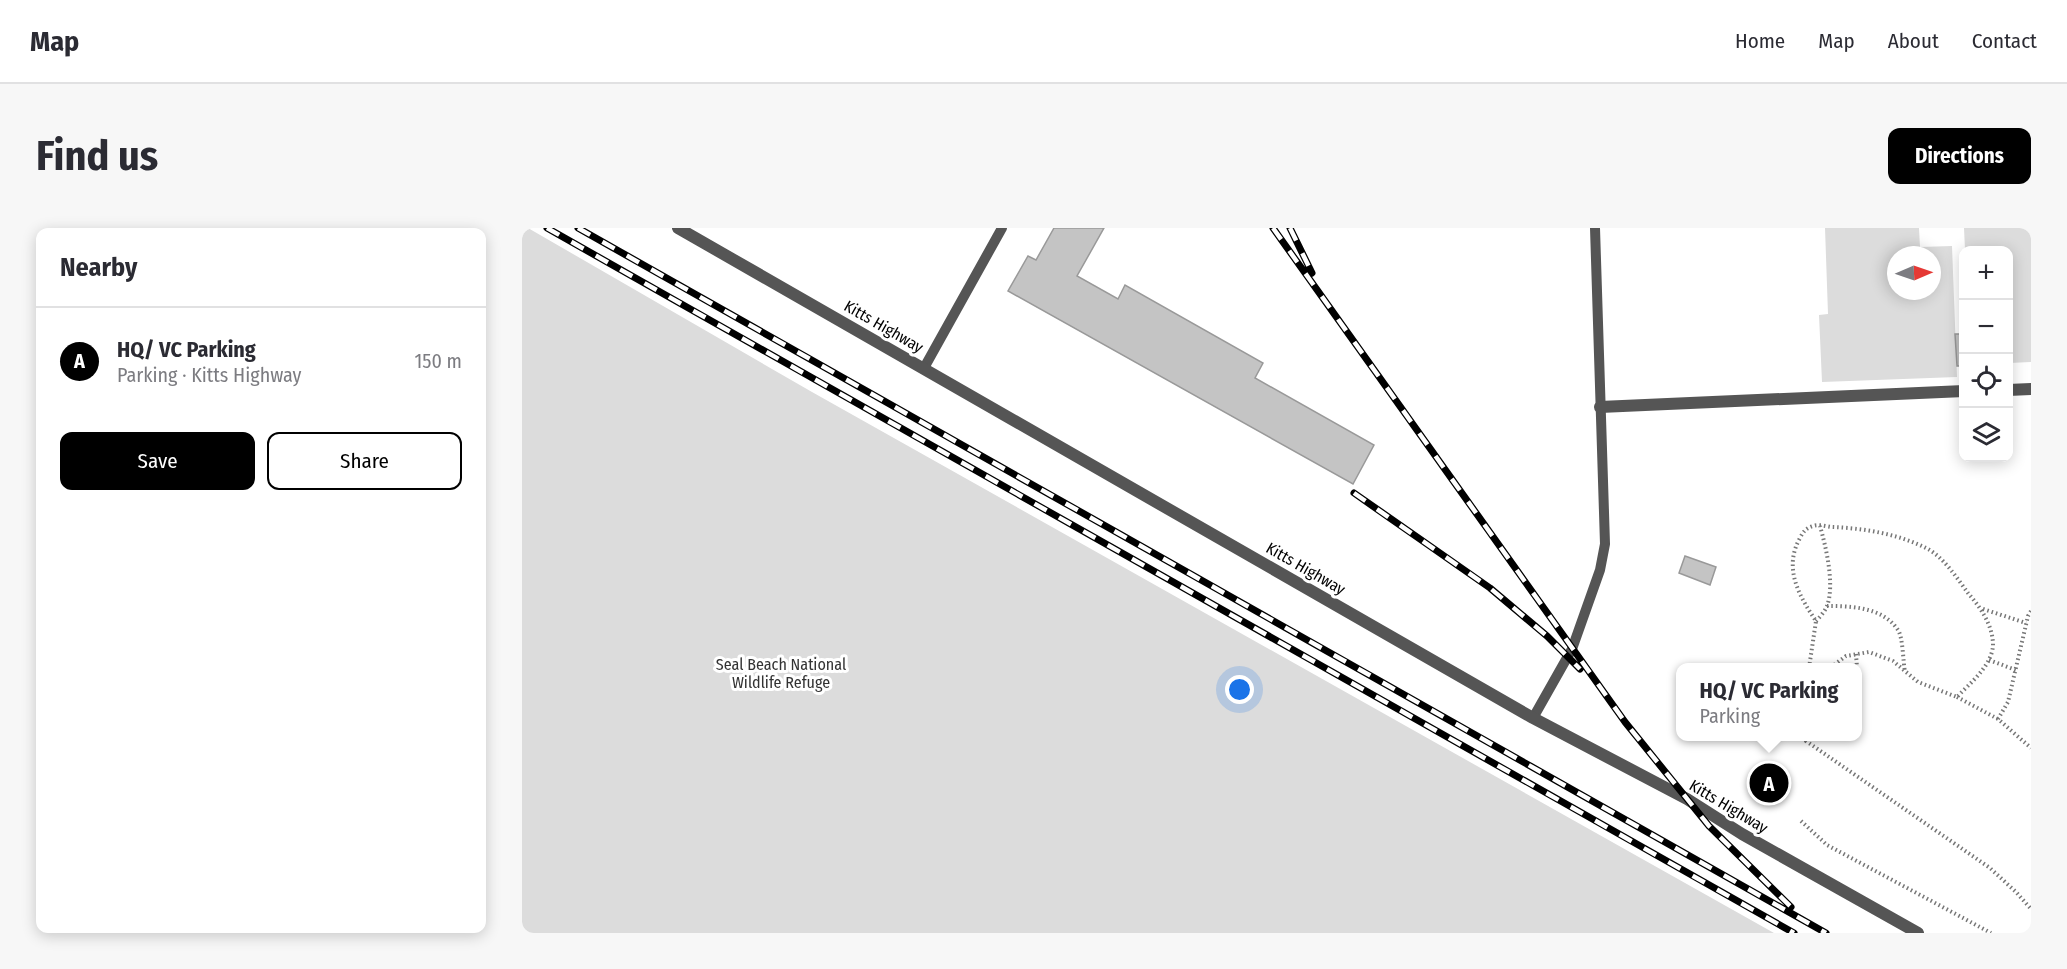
<!DOCTYPE html>
<meta charset="utf-8">
<style>
:root{--surface:#fff;--page:#f7f7f7;--text:#2b2b33;--muted:#7c7c81;--line:#e1e1e2;--accent:#000}
body{margin:0;font-family:"Fira Sans Condensed",sans-serif;background:var(--page);color:var(--text)}
.controls{position:absolute;right:18px;top:18px;display:grid;overflow:hidden;border-radius:12px;box-shadow:0 3px 15px #0003}
.controls button{width:54px;height:54px;display:grid;place-items:center;padding:0;border:0;border-bottom:2px solid var(--line);background:var(--surface);color:var(--text);font:30px sans-serif}
.compass{position:absolute;left:1365px;top:18px;width:54px;height:54px;border-radius:50%;background:var(--surface);box-shadow:0 3px 15px #0003;rotate:88deg}
.you{position:absolute;left:718px;top:462px;width:21px;height:21px;margin:-15px;border:4px solid #fff;border-radius:50%;background:#1a73e8;box-shadow:0 0 0 9px #1a73e833}
.badge{display:grid;place-items:center;width:39px;height:39px;border-radius:50%;background:var(--accent);color:#fff;font-size:20px;font-weight:700}
.pin{position:absolute;translate:-50% -50%;border:3px solid #fff;box-shadow:0 2px 6px #0006}
.popup{position:absolute;left:1154px;top:435px;width:186px;height:78px;box-sizing:border-box;display:grid;place-content:center;border-radius:12px;background:var(--surface);filter:drop-shadow(0 2px 4px #0005);font-size:20px;white-space:nowrap;color:var(--muted)}
.popup b{font-size:22px;color:var(--text)}
.popup::after{content:'';position:absolute;left:50%;top:100%;margin-left:-12px;border:12px solid transparent;border-top-color:var(--surface)}
.list{margin:0;padding:0;list-style:none}
h2{display:flex;justify-content:space-between;align-items:center;height:78px;margin:0;padding:0 24px;font-size:26px}
h2 small{font-size:20px;font-weight:400;color:var(--muted)}
.list li{display:grid;grid-template-columns:39px 1fr auto;gap:18px;align-items:center;box-sizing:border-box;height:108px;padding:0 24px;border-top:2px solid var(--line)}
.list b{display:block;font-size:22px;white-space:nowrap}
.list p{margin:0;font-size:20px;white-space:nowrap;color:var(--muted)}
.list em{font-size:20px;font-style:normal;color:var(--muted)}
.actions{display:flex;gap:12px;padding:18px 24px}
.actions a{flex:1;padding:14px 0;border:2px solid var(--accent);border-radius:12px;text-align:center;font-size:21px;color:var(--accent)}
.actions .main{background:var(--accent);color:#fff}
.icon{flex:none;width:33px;height:33px;fill:none;stroke:currentColor;stroke-width:2;stroke-linecap:round;stroke-linejoin:round}
.map{position:relative;flex:none;width:1509px;height:705px;overflow:hidden;border-radius:12px}
header{display:flex;align-items:center;gap:36px;box-sizing:border-box;height:84px;padding:0 30px;background:var(--surface);border-bottom:2px solid var(--line)}
header strong{font-size:28px}
nav{display:flex;gap:33px;margin-inline-start:auto;font-size:21px}
.intro{display:flex;align-items:center;justify-content:space-between;box-sizing:border-box;height:144px;padding:0 36px}
h1{margin:0;font-size:42px}
.button{padding:15px 27px;border-radius:12px;background:var(--accent);color:#fff;font-size:21px;font-weight:700}
main{display:flex;gap:36px;padding:0 36px}
aside{flex:1;background:var(--surface);border-radius:12px;box-shadow:0 3px 15px #0003}
.map>svg:first-child{display:block}
.green{fill:#dcdcdc;fill-rule:evenodd}
.building{fill:#c4c4c4;stroke:#999;stroke-width:1.5}
.lines{fill:none;stroke-linecap:round;stroke-linejoin:round}
.path{stroke:#777;stroke-width:4;stroke-dasharray:1.5 3;stroke-linecap:butt}
.service{stroke:#555;stroke-width:10}
.minor{stroke:#555;stroke-width:12}
.rail-casing{stroke:#000;stroke-width:7}
.rail{stroke:#fff;stroke-width:4.5;stroke-dasharray:14;stroke-linecap:butt}
.labels{text-anchor:middle;stroke-width:6;stroke-linejoin:round;paint-order:stroke}
.street-label{font-size:16px;fill:#000;stroke:#fff}
.park-label{font-size:16px;fill:#333;stroke:#fff}
</style>
<header>
<strong>Map</strong>
<nav><a>Home</a><a>Map</a><a>About</a><a>Contact</a></nav>
</header>
<div class="intro"><h1>Find us</h1><a class="button">Directions</a></div>
<main>
<aside>
<h2>Nearby<small></small></h2>
<ul class="list">
<li><span class="badge">A</span><div><b>HQ/ VC Parking</b><p>Parking · Kitts Highway</p></div><em>150 m</em></li>
</ul>
<div class="actions"><a class="main">Save</a><a>Share</a></div>
</aside>
<div class="map">
<svg width="1509" height="705" viewBox="0 0 1509 705">
<rect width="100%" height="100%" fill="#fff"/>
<!-- green -->
<path class="green" d="M0,0H6L290,164L1252,705H0Z
M1303,0H1397L1398,19L1430,18L1435,149L1300,154L1297,87L1306,86ZM1374,27H1410V63H1374Z
M1442,0H1509V134L1487,135L1486,22H1443Z"/>
<!-- building -->
<path class="building" d="M532,0H582L555,48L596,71L603,57L741,135L733,150L852,217L831,256L486,63L506,28L514,32Z
M1433,106H1442V138H1435Z
M1163,328L1194,339L1188,357L1157,345Z"/>
<g class="lines">
<!-- path -->
<path class="path" d="M1305,378C1329,378 1361,379 1376,402C1381,409 1381,434 1383,444
M1461,381L1504,395
M1509,383L1506,388L1486,474L1476,491L1509,520
M1294,393C1298,389 1303,383 1305,378C1313,357 1304,319 1298,298
M1334,426L1335,440
M1467,432L1494,442
M1287,440L1294,393C1277,368 1261,340 1278,310C1281,304 1284,300 1291,298C1296,296 1303,298 1309,299C1341,300 1377,306 1406,321C1422,330 1435,350 1446,365C1458,379 1471,397 1471,417C1470,438 1448,455 1435,469L1396,454L1371,433L1347,424L1324,428L1308,440
M1435,469L1476,491
M1284,508V513L1468,640L1494,664L1509,681
M1279,593L1305,617L1469,705"/>
<!-- service -->
<path class="service" d="M402,140L480,0
M1011,490L1050,421L1078,342L1083,316L1073,0"/>
<!-- minor -->
<path class="minor" d="M156,0L1011,490L1165,571L1220,606L1396,705
M1486,162L1509,161
M1078,179L1442,163"/>
<!-- rail casing -->
<g class="rail-casing">
<path id="rail" d="M25,0L1272,705
M56,0L1304,705
M751,0L1103,494L1187,598L1269,679
M768,0L790,45
M832,265L968,360L1025,408L1058,441"/>
</g>
<!-- rail -->
<use href="#rail" class="rail"/>
</g>
<g class="labels">
<!-- street labels -->
<g class="street-label">
<text transform="translate(362 98) rotate(30)" y="6">Kitts Highway</text>
<text transform="translate(784 340) rotate(30)" y="6">Kitts Highway</text>
<text transform="translate(1207 578) rotate(31)" y="6">Kitts Highway</text>
</g>
<!-- park labels -->
<g class="park-label">
<text x="259" y="442">Seal Beach National<tspan x="259" dy="18">Wildlife Refuge</tspan></text>
</g>
</g>
</svg>
<div class="controls">
<button>+</button>
<button>−</button>
<button><svg class="icon" aria-label="locate" viewBox="0 0 24 24"><circle cx="12" cy="12" r="6"/><path d="M12 2v4M12 18v4M2 12h4M18 12h4"/></svg></button>
<button><svg class="icon" aria-label="layers" viewBox="0 0 24 24"><path d="M12 4l9 5-9 5-9-5zM3 14l9 5 9-5"/></svg></button>
</div>
<svg class="compass" viewBox="-18 -18 36 36"><path d="M0-13l5 13h-10z" fill="#e53935"/><path d="M0 13l5-13h-10z" fill="#7c7c81"/></svg>
<div class="you"></div>
<div class="pin badge" style="left:1247px;top:555px">A</div>
<div class="popup"><b>HQ/ VC Parking</b>Parking</div>
</div>
</main>
